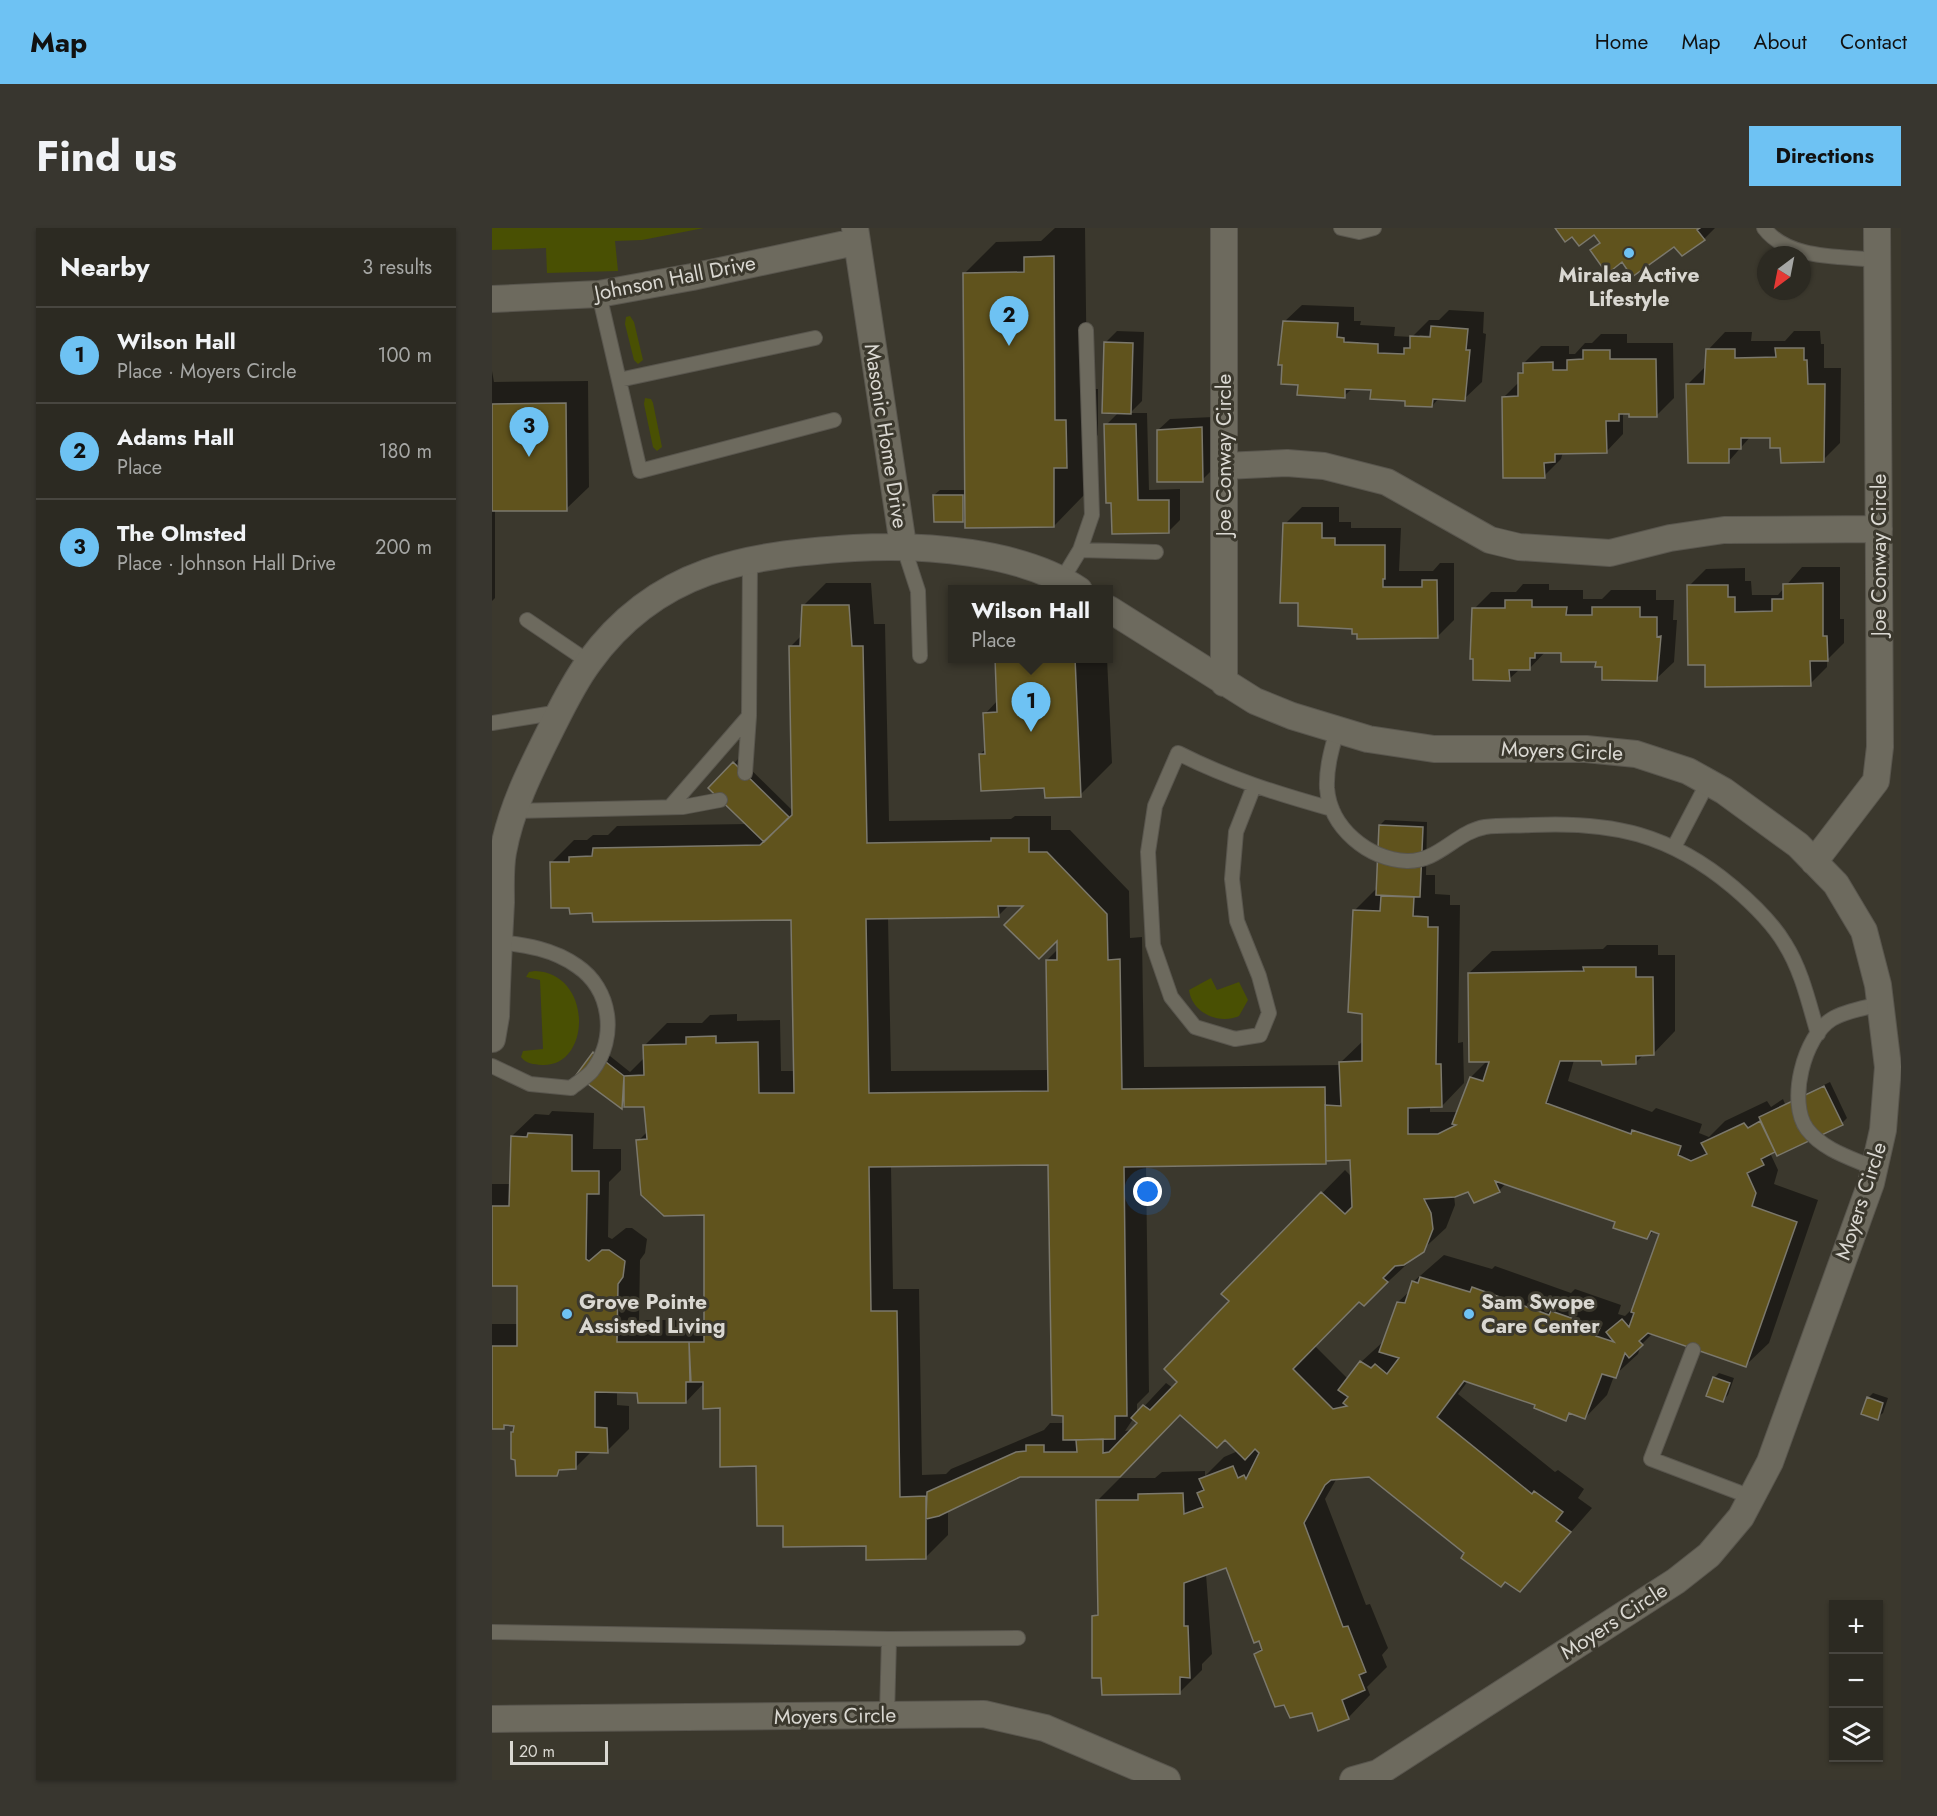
<!DOCTYPE html>
<meta charset="utf-8">
<style>
:root{--surface:#2c2a22;--page:#38362f;--text:#f1f3f6;--muted:#a6a7a5;--line:#484640;--accent:#6ec2f3}
body{margin:0;font-family:Jost,sans-serif;background:var(--page);color:var(--text)}
.controls{position:absolute;right:18px;bottom:18px;display:grid;overflow:hidden;border-radius:0px;box-shadow:0 2px 4px #0004}
.controls button{width:54px;height:54px;display:grid;place-items:center;padding:0;border:0;border-bottom:2px solid var(--line);background:var(--surface);color:var(--text);font:30px sans-serif}
.compass{position:absolute;left:1265px;top:18px;width:54px;height:54px;border-radius:50%;background:var(--surface);box-shadow:0 2px 4px #0004;rotate:212deg}
.scale{position:absolute;left:18px;bottom:15px;width:98px;box-sizing:border-box;padding-left:6px;border:3px solid #dad8d2;border-top:0;font-size:16px;line-height:21px;white-space:nowrap;color:#dad8d2;-webkit-text-stroke:4px #3b382d;paint-order:stroke}
.you{position:absolute;left:656px;top:964px;width:21px;height:21px;margin:-15px;border:4px solid #fff;border-radius:50%;background:#1a73e8;box-shadow:0 0 0 9px #1a73e833}
.badge{display:grid;place-items:center;width:39px;height:39px;border-radius:50%;background:var(--accent);color:#111;font-size:20px;font-weight:700}
.pin{position:absolute;translate:-50% -50px;filter:drop-shadow(0 2px 3px #0008)}
.pin::after{content:'';position:absolute;top:32px;width:21px;height:18px;background:inherit;clip-path:polygon(0 0,100% 0,50% 100%)}
.popup{position:absolute;left:456px;top:357px;width:165px;height:78px;box-sizing:border-box;display:grid;place-content:center;border-radius:0px;background:var(--surface);filter:drop-shadow(0 2px 4px #0005);font-size:20px;white-space:nowrap;color:var(--muted)}
.popup b{font-size:22px;color:var(--text)}
.popup::after{content:'';position:absolute;left:50%;top:100%;margin-left:-12px;border:12px solid transparent;border-top-color:var(--surface)}
.list{margin:0;padding:0;list-style:none}
h2{display:flex;justify-content:space-between;align-items:center;height:78px;margin:0;padding:0 24px;font-size:26px}
h2 small{font-size:20px;font-weight:400;color:var(--muted)}
.list li{display:grid;grid-template-columns:39px 1fr auto;gap:18px;align-items:center;box-sizing:border-box;height:96px;padding:0 24px;border-top:2px solid var(--line)}
.list b{display:block;font-size:22px;white-space:nowrap}
.list p{margin:0;font-size:20px;white-space:nowrap;color:var(--muted)}
.list em{font-size:20px;font-style:normal;color:var(--muted)}
.icon{flex:none;width:33px;height:33px;fill:none;stroke:currentColor;stroke-width:2;stroke-linecap:round;stroke-linejoin:round}
.map{position:relative;flex:none;width:1409px;height:1552px;overflow:hidden;border-radius:0px}
header{display:flex;align-items:center;gap:36px;box-sizing:border-box;height:84px;padding:0 30px;background:var(--accent);color:#111}
header strong{font-size:28px}
nav{display:flex;gap:33px;margin-inline-start:auto;font-size:21px}
.intro{display:flex;align-items:center;justify-content:space-between;box-sizing:border-box;height:144px;padding:0 36px}
h1{margin:0;font-size:42px}
.button{padding:15px 27px;border-radius:0px;background:var(--accent);color:#111;font-size:21px;font-weight:700}
main{display:flex;gap:36px;padding:0 36px}
aside{flex:1;background:var(--surface);border-radius:0px;box-shadow:0 2px 4px #0004}
.map>svg:first-child{display:block}
.green{fill:#495003}
.shadow{fill:#0007;fill-rule:evenodd}
.building{fill:#60531d;stroke:#7b786c;stroke-width:1.5;fill-rule:evenodd}
.lines{fill:none;stroke-linecap:round;stroke-linejoin:round}
.lane-casing{stroke:#59564e;stroke-width:16}
.street-casing{stroke:#59564e;stroke-width:28}
.lane{stroke:#6d6a5e;stroke-width:14}
.street{stroke:#6d6a5e;stroke-width:26}
.poi-dot{fill:#6ec2f3;stroke:#3b382d;stroke-width:2}
.labels{text-anchor:middle;stroke-width:6;stroke-linejoin:round;paint-order:stroke}
.poi-label{font-size:21px;font-weight:bold;fill:#dad8d2;stroke:#3b382d;text-anchor:start}
.street-label{font-size:21px;fill:#dad8d2;stroke:#3b382d}
</style>
<header>
<strong>Map</strong>
<nav><a>Home</a><a>Map</a><a>About</a><a>Contact</a></nav>
</header>
<div class="intro"><h1>Find us</h1><a class="button">Directions</a></div>
<main>
<aside>
<h2>Nearby<small>3 results</small></h2>
<ul class="list">
<li><span class="badge">1</span><div><b>Wilson Hall</b><p>Place · Moyers Circle</p></div><em>100 m</em></li>
<li><span class="badge">2</span><div><b>Adams Hall</b><p>Place</p></div><em>180 m</em></li>
<li><span class="badge">3</span><div><b>The Olmsted</b><p>Place · Johnson Hall Drive</p></div><em>200 m</em></li>
</ul>
</aside>
<div class="map">
<svg width="1409" height="1552" viewBox="0 0 1409 1552">
<rect width="100%" height="100%" fill="#3b382d"/>
<!-- green -->
<path class="green" d="M0,0H212L150,12L123,13L126,43L55,45L54,20L0,22Z
M138,88L142,94L151,132L146,136L142,132L133,96L134,89Z
M153,170L159,171L161,175L170,219L165,223L161,219L152,176Z
M43,743C101,745 100,839 50,837C41,836 34,836 29,829L31,823L51,821L48,752L34,749L37,744Z
M719,750L725,762L747,754L756,772L747,788C727,797 700,785 697,762Z"/>
<!-- shadow -->
<path class="shadow" d="M563,0H593L595,161H606V207L593,220V266L562,298L474,289L471,293L442,267L448,262H474L472,46L504,14L549,13Z
M1064,0H1223L1212,11L1131,32L1100,22L1109,14L1102,5L1080,7Z
M810,77L862,79V93H869L868,97L903,99L902,108L920,109L937,92H947L957,82L992,84L991,105L994,106L990,154L972,171L947,170L940,178L880,161L861,160L852,168L807,156L792,94ZM928,107L946,108L925,110Z
M625,103L652,104L650,173L638,185H655L657,262L688,261V292L677,303L622,304L614,197L627,184L613,115Z
M1302,103H1328L1329,116H1332V140H1349L1348,215L1331,232L1280,208H1259L1237,233L1196,156L1213,139L1216,122L1233,104H1260L1259,113H1293Z
M1109,106H1135V115H1181L1182,170L1165,187L1133,185L1131,187V206L1114,224H1071L1069,231L1052,248L1012,169L1027,154V146L1032,141V135L1049,118H1077V126H1083L1093,115H1100Z
M0,143L2,154L96,153L97,259L74,281L3,282V370L0,373Z
M721,189V241L710,252L666,202L678,191Z
M810,279H847V294H859V300H909L907,343H941L948,335H962V392L945,409L867,405L807,374L793,296Z
M1310,339H1348V391H1352V415L1335,432V439L1318,456L1215,435L1197,358L1214,341L1253,340V353H1259L1260,367H1286Z
M334,355H379L382,396H393L397,593L519,591L523,588H559V602H578L637,663L638,710L650,709L652,839L849,837V834L872,812L862,683L885,660L888,597L893,592L935,594L934,647H943V666L958,667V677H968L966,815L971,814L972,855L950,878H938V884H966L979,849L996,832L977,745L1000,723L1111,721L1115,717H1166V727H1183V803L1161,826H1152L1143,835L1082,832L1076,853L1160,884L1164,880L1210,896L1207,905L1217,909L1233,893L1275,873L1279,879L1291,871L1293,876L1338,854L1355,890L1350,895L1284,922L1279,927L1286,942L1282,956L1326,972L1277,1115L1254,1137L1161,1105L1149,1117L1146,1126L1122,1148L1115,1167L1093,1190L1080,1185L1073,1191L1044,1176L976,1153L966,1166L1063,1244L1066,1242L1092,1261L1086,1270L1100,1280L1028,1362L974,1325L878,1248L845,1250L833,1271L874,1377L878,1376L896,1420L890,1427L895,1439L875,1459L878,1467L856,1490L793,1475L763,1426L771,1419L735,1338L714,1346L720,1426L710,1436V1442L687,1465L610,1449L601,1389L608,1383L605,1273L628,1250H663L670,1244L713,1243V1248L732,1229L746,1223L733,1210L688,1185L651,1225L527,1248L456,1282V1307L434,1329L292,1296L266,1237L212,1155L194,1174L146,1163H125V1177L137,1178V1201L115,1223H100L83,1240H71L64,1247L20,1204L24,1196L0,1199V1096H26L27,1056H0V956H19L20,908L43,886L57,887L60,883L102,885L101,921H129V942L117,954L116,1009L120,1011L134,1000H140L155,1011L153,1025L148,1032L147,1092H214V986L146,913L156,903L153,877L130,879L86,847L108,820L138,844L153,829V817L175,795H210L218,787L245,786V793L288,792L289,843H303L301,690L102,684L59,635L82,612H95L101,607H116L125,598L255,596L218,560L247,530L301,583L298,419L310,407L311,378ZM902,667H917L916,670H899ZM534,676L566,710V721L555,732L557,842L399,843L396,689L506,688L517,677ZM859,930L860,949L853,942L731,1066L739,1073L681,1160L674,1155L645,1186V1176L657,1164L654,937L834,935L837,931ZM558,936L572,1195H558L552,1202L459,1241L454,1246L430,1247L427,1061H401L399,938ZM1014,955L1125,993L1155,1010L1162,1003L1168,1005L1143,1078L1133,1088L1126,1086L1129,1077L1083,1061L1079,1065L1003,1038L1000,1041L952,1027L921,1054L919,1062L906,1074L893,1112L869,1134L856,1151L822,1117L867,1072L872,1076L954,1000L963,977L962,967L977,962L1007,963ZM641,1191L647,1195L640,1202L633,1203Z
M1031,356H1057V362H1091V371H1110L1119,362H1164V372H1182L1181,392H1185L1182,434L1164,451L1071,423H1054L1037,441H1028L1017,451L982,381L999,364H1024Z
M504,430H615L620,535L588,567L554,559L488,526L494,521L493,486L506,472Z
M1227,1145L1242,1150L1236,1167L1231,1172L1222,1150Z
M1381,1165L1396,1170L1391,1185L1385,1190L1376,1170Z"/>
<!-- building -->
<path class="building" d="M1063,0H1208L1205,2L1213,12L1190,28L1182,19L1140,49L1130,34L1115,46L1098,22L1108,15L1102,7L1087,18L1080,9L1073,14Z
M562,28L563,192H574L575,240H562V299L473,300L471,45L532,44V29Z
M791,93L846,95L845,109L852,110V114L886,116V125L912,126V120H918V108L938,109L939,98L976,101L974,122H978L973,173L941,171L940,179L913,178V173L878,171L879,162L853,161V170L805,167L806,157L789,156L790,137H786Z
M612,114L641,115L639,186L610,185Z
M1283,120H1312V132H1315L1316,156H1333L1332,234L1289,235L1288,220H1278V210H1249V221H1237V235H1196L1194,156H1212L1214,121H1243V130L1284,129Z
M1091,122H1118V131H1164L1165,189H1137V186H1127V193H1114L1115,225L1063,226V234L1052,235L1053,250H1011L1010,169L1026,168V145H1031V135L1061,134V142H1075V132L1091,131Z
M74,175L75,283H0V176Z
M612,196H644L646,272H677V305L620,306L619,275H614Z
M710,199L711,254H665V202Z
M441,267H471V294H442Z
M791,295H830V310H843V317H893V351H891V359H930V352H945L946,410L865,411V406H860V401L806,398V375H788Z
M1331,355V408H1335L1336,433H1318L1319,458L1213,459V437H1196L1195,357H1236V369H1243V384L1280,383V371H1291V356Z
M1013,372H1040V379H1075L1074,387H1100V379H1148V389H1165V409L1169,408L1165,453L1110,452V439H1103L1104,434H1069V425H1043V430H1038V442H1017L1018,453L981,452V431H978L980,380H1013Z
M310,377H357L360,418H371L375,615L499,613V610H537V624H555L615,686L616,732L628,731L630,861L833,859L834,936L632,939L635,1188H623V1211L571,1212V1188L560,1187L556,937L377,939L379,1083H405L408,1269L434,1268V1331L374,1332V1318L291,1319V1298H265L264,1238L228,1239V1180L211,1181V1154H199L197,1114H212V987L172,988L149,967L144,912L155,911L152,879H132V848L152,847L151,817L194,816V809L224,808V815L266,814L267,865H302L299,692L101,694L100,685L78,686L77,680H59L58,634H77V629L100,628L101,620L268,617L300,587L297,418H308ZM506,678H531L512,697L547,731L565,713V732H554L556,863L377,865L374,691L507,689Z
M503,430H583L589,569L553,570L552,560L489,563L487,526H493L491,485L505,484Z
M241,534L297,589L272,614L216,560Z
M887,597L931,599L928,669L884,667Z
M889,668L922,669L921,688L936,689V699H946L944,836H949L950,879L916,880V906H946L964,897L960,896L978,849L991,853L997,834H977L976,745L1092,743L1091,739H1144V749H1161L1162,827L1144,828V836L1110,837L1109,833H1068L1054,875L1139,906L1140,902L1189,918L1186,927L1199,933L1215,926L1209,915L1252,895L1256,900L1268,893L1283,924L1269,931L1272,937L1255,945L1264,965L1260,978L1305,994L1254,1139L1156,1105L1147,1113L1151,1117L1137,1130L1133,1125L1124,1150L1110,1146L1093,1191L1077,1185L1074,1193L1042,1180L1043,1177L972,1153L945,1189L1040,1266L1042,1263L1071,1284L1064,1293L1079,1304L1028,1364L1013,1354L1009,1359L969,1330L972,1325L877,1249L839,1252L833,1257L812,1295L851,1399L856,1398L874,1444L867,1447L873,1462L850,1472L857,1491L826,1503L820,1485L798,1490L792,1477L783,1479L762,1426L770,1422L767,1413L762,1415L734,1340L692,1355V1398H696L698,1450L688,1449V1466L610,1467L609,1450H600V1388L606,1387L604,1272H646V1266L691,1265L692,1286L711,1279L705,1265L712,1262L707,1251L741,1238L746,1250L752,1247L754,1251L767,1225L763,1221L753,1232L733,1212L725,1220L688,1187L628,1249H528L447,1288L434,1291L435,1264L524,1224L534,1223V1217H552V1224H585L584,1212L611,1211V1225L617,1224L645,1195L639,1190L651,1177L658,1182L685,1154L672,1141L737,1073L729,1066L829,964L853,986L860,979L858,932L834,933L833,877L849,878L847,834L870,833V786L856,784L861,682L888,683ZM1003,953L1123,994L1121,1000L1155,1011L1159,1003L1167,1006L1139,1084L1142,1085L1137,1099L1130,1091L1114,1104L1122,1114L1104,1108L1108,1100L1059,1083L1057,1087L980,1059L978,1064L928,1049L926,1055L920,1053L913,1075L905,1074L887,1124L907,1130L895,1146L883,1136L879,1140L868,1133L846,1162L856,1169L851,1175L855,1178L841,1181L801,1141L867,1074L872,1078L896,1054L891,1050L903,1038L912,1037L932,1024L941,1001L939,985L932,971L963,969L976,964L982,975L1008,964Z
M101,824L132,848L130,881L84,847Z
M1332,858L1351,897L1285,928L1267,889Z
M36,905L80,907V943H107V966H95L94,1031L97,1033L110,1022H117L133,1033L131,1049L126,1056L125,1114H197L198,1154H194V1175H146L145,1165L103,1164V1199L115,1200L116,1225L84,1224V1241L67,1242L65,1248H24L23,1232L19,1231V1204H21L22,1198L12,1197V1201H0V1118H25V1058H0V978H17L19,908L35,909Z
M1221,1149L1238,1155L1231,1174L1214,1168Z
M1375,1169L1391,1175L1386,1192L1369,1186Z"/>
<g class="lines">
<!-- lane casing -->
<g class="lane-casing">
<path id="lane" d="M849,0L867,4L882,0
M1272,0C1296,32 1349,28 1385,32
M107,66L148,243L342,192
M127,152L323,110
M411,317L426,363L428,428
M588,322L600,287L594,102
M571,350L588,322L664,324
M35,392L97,434
M0,495L68,484
M845,502C840,520 834,540 835,560C838,600 876,631 915,633C946,634 964,604 993,599C1008,597 1024,598 1039,597C1120,593 1178,606 1241,659C1261,676 1280,694 1293,716C1310,743 1317,776 1326,806
M253,545L257,488L258,332
M762,558L744,604L740,651L745,693L767,748L777,785L768,807L743,811L703,799L679,769L661,717L656,624L663,578L686,525C735,550 786,566 840,581
M178,579L257,488
M22,583L191,579L228,572
M1182,619L1216,554
M0,838L38,856L79,860C85,855 95,849 100,843C126,809 119,761 85,738C61,721 34,717 7,714
M1382,940C1359,930 1331,922 1315,901C1295,874 1312,808 1340,791C1353,783 1373,780 1388,776
M1201,1122L1159,1231L1259,1269
M0,1404L397,1411L395,1487
M397,1411L526,1410"/>
</g>
<!-- street casing -->
<g class="street-casing">
<path id="street" d="M363,0L411,317
M0,71L107,66L200,49L363,14
M733,238L795,235L832,238L895,254L998,312L1027,319L1118,325L1178,310L1232,302L1387,301
M617,381L763,473L800,488L876,511L942,521H1094L1144,526L1196,543L1232,563L1306,617L1344,656L1372,703L1386,757L1396,839L1391,902L1379,955L1278,1234L1249,1289L1217,1327L1184,1353L886,1545L861,1552
M732,455V0
M1322,634L1384,553L1388,519L1385,0
M0,811L4,788C5,750 7,712 9,674C9,658 8,640 11,624C19,580 39,541 59,501C70,479 82,454 97,434C165,340 255,327 362,320C431,316 529,323 587,362
M0,1491L492,1486L553,1500L675,1552"/>
</g>
<!-- lane -->
<use href="#lane" class="lane"/>
<!-- street -->
<use href="#street" class="street"/>
</g>
<!-- markers -->
<g class="poi-dot">
<circle cx="1137" cy="25" r="6"/>
<circle cx="75" cy="1086" r="6"/>
<circle cx="977" cy="1086" r="6"/>
</g>
<g class="labels">
<!-- poi labels -->
<g class="poi-label">
<text x="1137" y="54" text-anchor="middle">Miralea Active<tspan x="1137" dy="24">Lifestyle</tspan></text>
<text x="87" y="1081">Grove Pointe<tspan x="87" dy="24">Assisted Living</tspan></text>
<text x="989" y="1081">Sam Swope<tspan x="989" dy="24">Care Center</tspan></text>
</g>
<!-- street labels -->
<g class="street-label">
<text transform="translate(183 50) rotate(-11)" y="7">Johnson Hall Drive</text>
<text transform="translate(394 208) rotate(81)" y="7">Masonic Home Drive</text>
<text transform="translate(732 227) rotate(-90)" y="7">Joe Conway Circle</text>
<text transform="translate(1387 327) rotate(-90)" y="7">Joe Conway Circle</text>
<text transform="translate(1070 523) rotate(2)" y="7">Moyers Circle</text>
<text transform="translate(1369 973) rotate(-72)" y="7">Moyers Circle</text>
<text transform="translate(1122 1393) rotate(-33)" y="7">Moyers Circle</text>
<text transform="translate(343 1488) rotate(-1)" y="7">Moyers Circle</text>
</g>
</g>
</svg>
<div class="controls">
<button>+</button>
<button>−</button>
<button><svg class="icon" aria-label="layers" viewBox="0 0 24 24"><path d="M12 4l9 5-9 5-9-5zM3 14l9 5 9-5"/></svg></button>
</div>
<svg class="compass" viewBox="-18 -18 36 36"><path d="M0-13l5 13h-10z" fill="#e53935"/><path d="M0 13l5-13h-10z" fill="#a6a7a5"/></svg>
<div class="scale">20 m</div>
<div class="you"></div>
<div class="pin badge" style="left:539px;top:504px">1</div>
<div class="popup"><b>Wilson Hall</b>Place</div>
<div class="pin badge" style="left:517px;top:118px">2</div>
<div class="pin badge" style="left:37px;top:229px">3</div>
</div>
</main>
